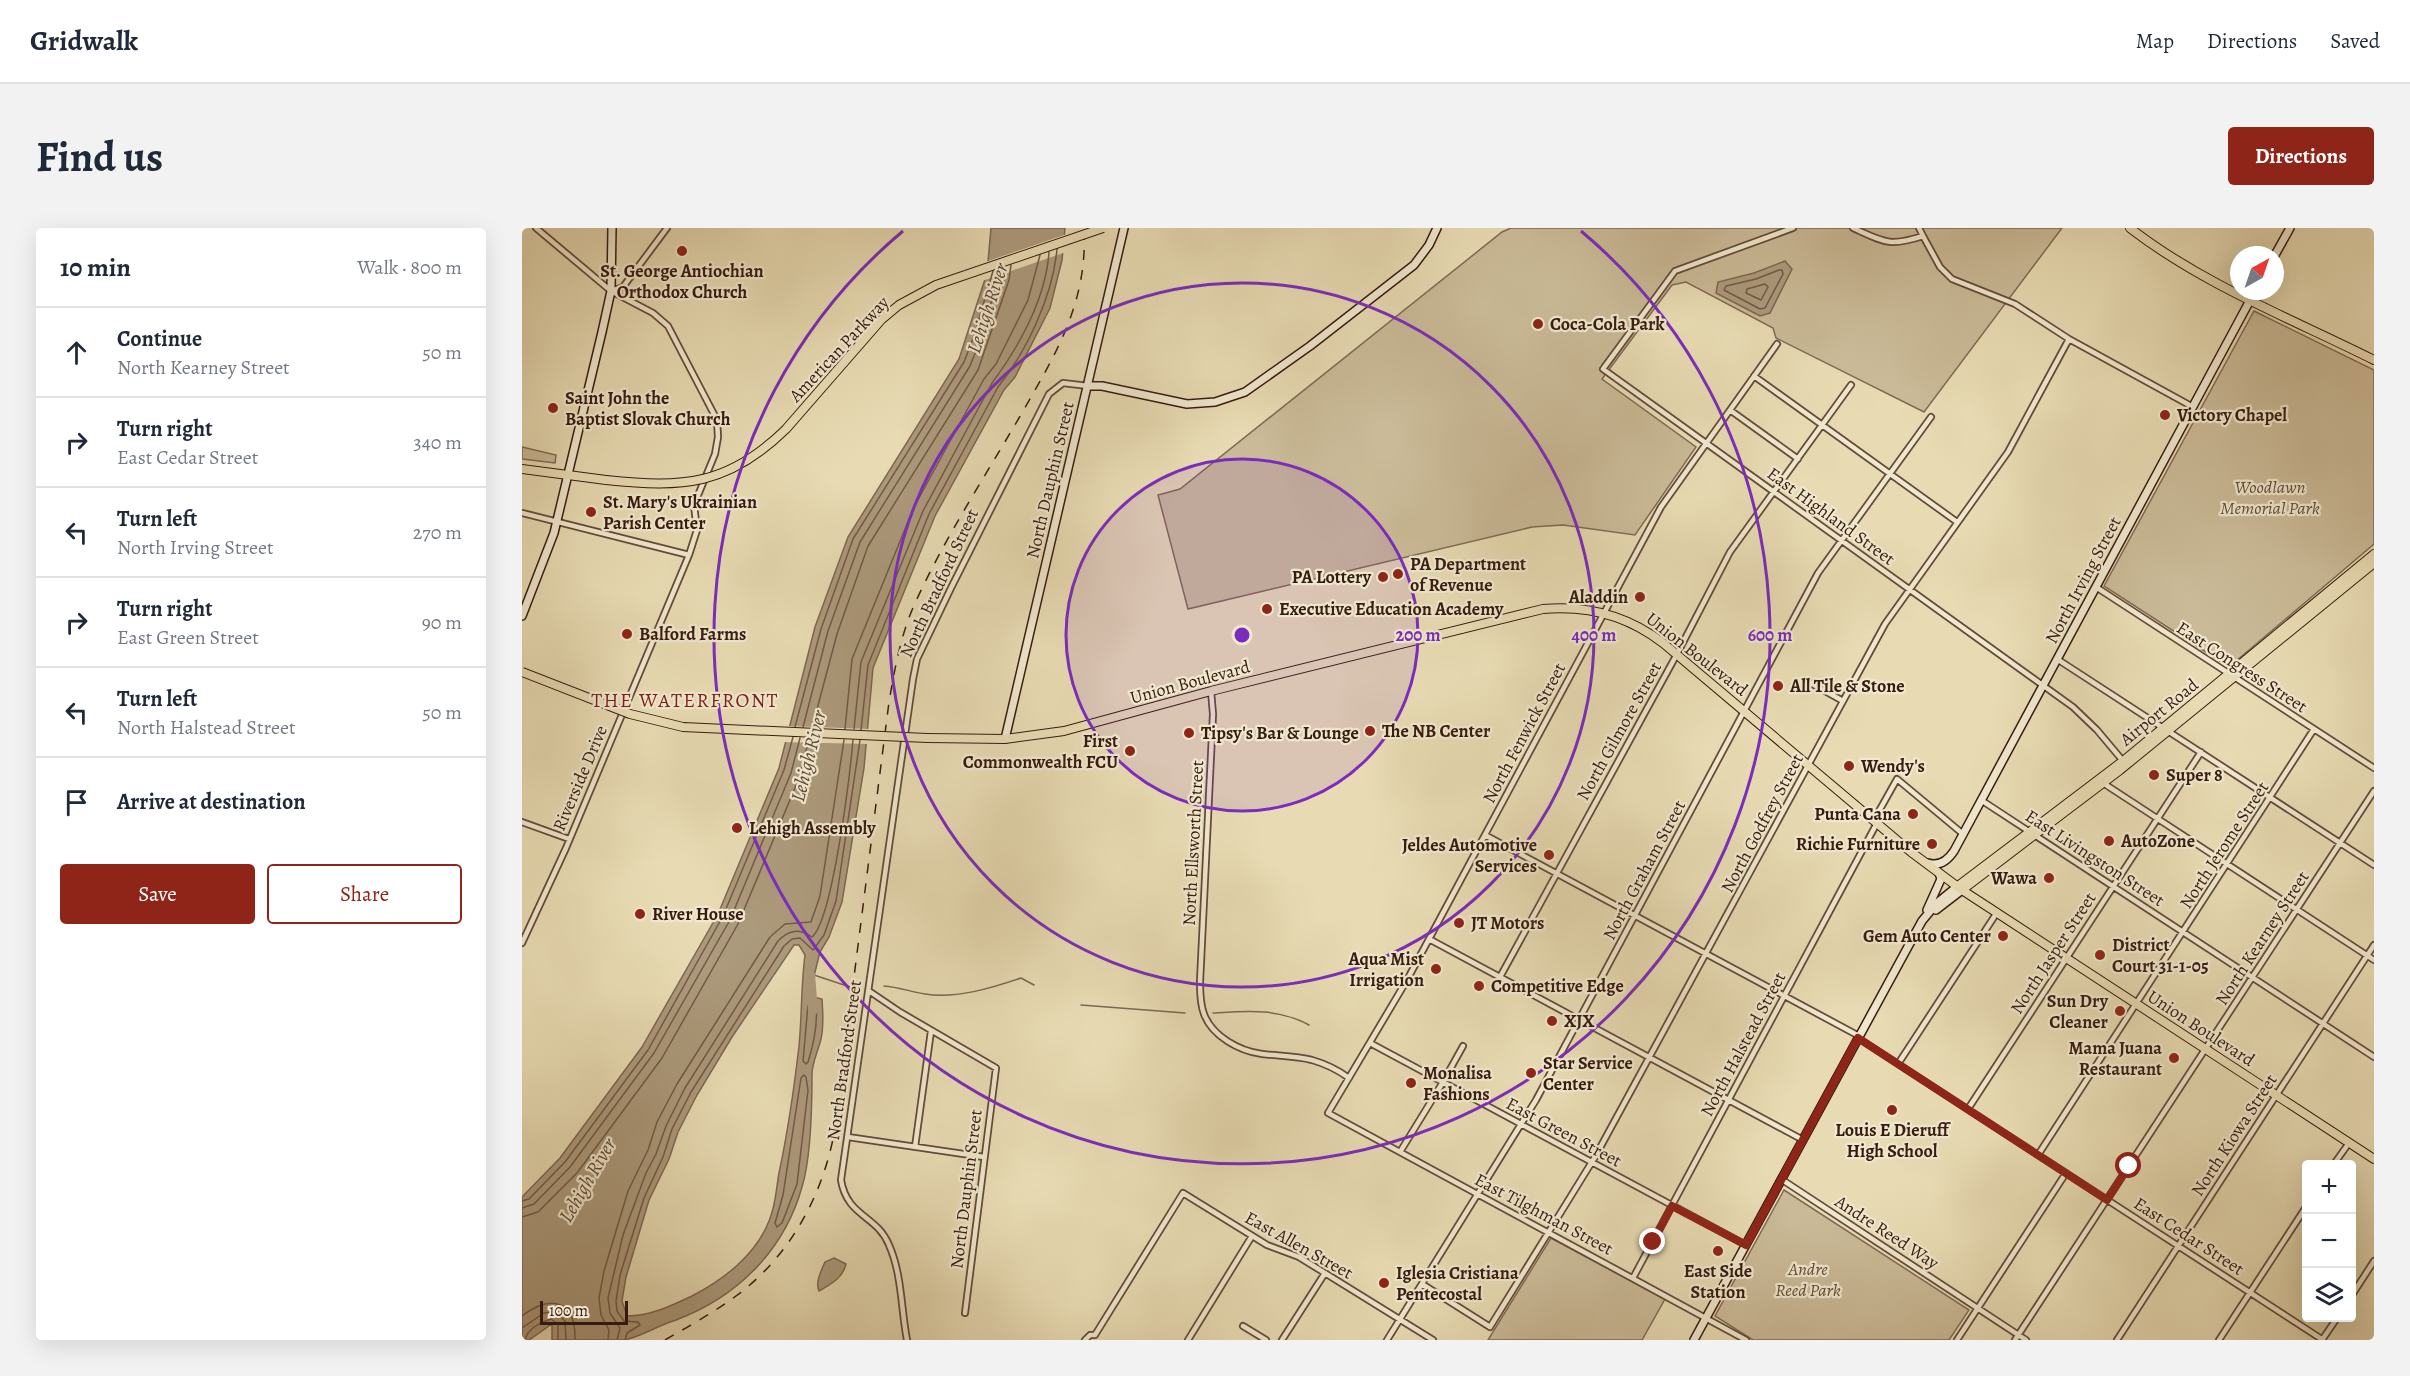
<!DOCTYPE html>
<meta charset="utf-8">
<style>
:root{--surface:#fff;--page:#f2f2f3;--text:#1f2937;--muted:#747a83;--line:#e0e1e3;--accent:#8f2418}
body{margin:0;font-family:Alegreya,serif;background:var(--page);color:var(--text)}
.controls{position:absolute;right:18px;bottom:18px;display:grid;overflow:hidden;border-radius:6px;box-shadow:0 6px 24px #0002}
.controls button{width:54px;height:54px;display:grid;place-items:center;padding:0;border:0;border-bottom:2px solid var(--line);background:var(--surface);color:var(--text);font:30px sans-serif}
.compass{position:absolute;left:1708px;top:18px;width:54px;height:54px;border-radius:50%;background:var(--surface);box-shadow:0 6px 24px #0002;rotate:40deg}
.scale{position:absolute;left:18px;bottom:15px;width:88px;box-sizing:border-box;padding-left:6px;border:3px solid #371b10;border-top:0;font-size:16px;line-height:21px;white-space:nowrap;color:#371b10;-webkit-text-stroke:4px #f0e8ce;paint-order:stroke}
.stop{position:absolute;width:18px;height:18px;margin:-14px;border:4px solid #8f2418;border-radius:50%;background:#fff}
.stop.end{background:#8f2418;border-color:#fff;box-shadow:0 2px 6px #0008}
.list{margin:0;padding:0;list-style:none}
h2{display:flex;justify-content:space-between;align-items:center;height:78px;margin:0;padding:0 24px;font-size:26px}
h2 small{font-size:20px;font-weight:400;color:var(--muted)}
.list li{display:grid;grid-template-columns:39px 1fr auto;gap:18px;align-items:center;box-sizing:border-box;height:90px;padding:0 24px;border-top:2px solid var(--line)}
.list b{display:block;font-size:22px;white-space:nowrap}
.list p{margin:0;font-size:20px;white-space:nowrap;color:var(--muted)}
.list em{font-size:20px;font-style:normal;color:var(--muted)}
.actions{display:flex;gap:12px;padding:18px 24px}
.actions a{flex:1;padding:14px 0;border:2px solid var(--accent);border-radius:6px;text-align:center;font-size:21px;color:var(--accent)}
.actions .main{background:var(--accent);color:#fff}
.icon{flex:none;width:33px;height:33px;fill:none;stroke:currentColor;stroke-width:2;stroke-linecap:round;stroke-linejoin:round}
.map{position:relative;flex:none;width:1852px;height:1112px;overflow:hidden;border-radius:6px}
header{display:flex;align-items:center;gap:36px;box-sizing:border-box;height:84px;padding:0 30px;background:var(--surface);border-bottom:2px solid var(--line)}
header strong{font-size:28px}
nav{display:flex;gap:33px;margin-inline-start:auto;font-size:21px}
.intro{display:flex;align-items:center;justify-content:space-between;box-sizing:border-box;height:144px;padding:0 36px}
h1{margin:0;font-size:42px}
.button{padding:15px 27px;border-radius:6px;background:var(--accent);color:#fff;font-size:21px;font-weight:700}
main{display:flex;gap:36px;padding:0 36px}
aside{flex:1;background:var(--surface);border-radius:6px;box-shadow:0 6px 24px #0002}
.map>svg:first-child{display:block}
.green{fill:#caba97;stroke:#806a54;stroke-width:1.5}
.water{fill:#ac9a7c;stroke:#7d6751;stroke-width:1.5;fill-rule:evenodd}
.pier{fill:#e8dbb3}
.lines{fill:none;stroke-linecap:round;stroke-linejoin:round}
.shore{stroke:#725a46;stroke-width:1.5}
.stream{stroke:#7d6751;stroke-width:1.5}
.river{stroke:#ac9a7c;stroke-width:10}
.street-casing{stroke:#634b39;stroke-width:8}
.secondary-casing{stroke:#371b10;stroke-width:10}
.primary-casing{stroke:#371b10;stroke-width:10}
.street{stroke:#f0e8ce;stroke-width:4.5}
.secondary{stroke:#f0e8ce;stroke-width:7}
.primary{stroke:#e8dbb3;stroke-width:8}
.rail{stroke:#371b10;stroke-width:1.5;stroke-dasharray:10 10;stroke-linecap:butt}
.primary-bridge-casing{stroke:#371b10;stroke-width:10;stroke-linecap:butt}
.primary-bridge{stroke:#e8dbb3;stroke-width:8}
.route{stroke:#8f2418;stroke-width:8}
.ring{fill:none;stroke:#7b2cbf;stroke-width:3}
.poi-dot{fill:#8f2418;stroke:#f0e8ce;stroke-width:2}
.labels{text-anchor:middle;stroke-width:4.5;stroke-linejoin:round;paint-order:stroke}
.poi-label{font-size:18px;font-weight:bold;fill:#371b10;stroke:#f0e8ce;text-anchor:start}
.street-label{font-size:18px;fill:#371b10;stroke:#f0e8ce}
.park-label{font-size:18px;font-style:italic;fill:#634b38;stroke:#f0e8ce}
.water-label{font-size:20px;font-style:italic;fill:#604736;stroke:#f0e8ce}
.neighbourhood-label{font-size:20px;letter-spacing:1.5px;fill:#7a1f14;stroke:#f0e8ce}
.centre{fill:#7b2cbf;stroke:#f0e8ce;stroke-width:3}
.ring-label{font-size:18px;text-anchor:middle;font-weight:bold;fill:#7b2cbf;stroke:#f0e8ce;stroke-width:4.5;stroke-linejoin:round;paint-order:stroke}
</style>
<header>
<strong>Gridwalk</strong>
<nav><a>Map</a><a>Directions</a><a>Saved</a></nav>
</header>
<div class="intro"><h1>Find us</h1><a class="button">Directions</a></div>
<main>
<aside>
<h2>10 min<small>Walk · 800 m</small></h2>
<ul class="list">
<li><svg class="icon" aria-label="ahead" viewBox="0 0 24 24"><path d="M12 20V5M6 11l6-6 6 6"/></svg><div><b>Continue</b><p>North Kearney Street</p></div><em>50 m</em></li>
<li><svg class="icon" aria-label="right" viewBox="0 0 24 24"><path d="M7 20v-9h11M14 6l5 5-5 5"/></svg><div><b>Turn right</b><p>East Cedar Street</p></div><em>340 m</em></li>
<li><svg class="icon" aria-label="left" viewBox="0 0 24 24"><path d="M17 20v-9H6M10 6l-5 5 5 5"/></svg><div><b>Turn left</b><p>North Irving Street</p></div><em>270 m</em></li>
<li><svg class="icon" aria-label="right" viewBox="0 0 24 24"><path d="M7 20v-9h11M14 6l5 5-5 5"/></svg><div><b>Turn right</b><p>East Green Street</p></div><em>90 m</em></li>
<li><svg class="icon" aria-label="left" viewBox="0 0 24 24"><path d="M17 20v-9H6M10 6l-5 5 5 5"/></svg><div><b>Turn left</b><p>North Halstead Street</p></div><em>50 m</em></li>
<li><svg class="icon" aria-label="arrive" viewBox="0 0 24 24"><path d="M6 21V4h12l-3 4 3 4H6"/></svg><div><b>Arrive at destination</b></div></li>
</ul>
<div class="actions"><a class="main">Save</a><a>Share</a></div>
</aside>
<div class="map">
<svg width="1852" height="1112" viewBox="0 0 1852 1112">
<rect width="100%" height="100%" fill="#e8dbb3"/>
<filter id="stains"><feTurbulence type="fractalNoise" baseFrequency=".00333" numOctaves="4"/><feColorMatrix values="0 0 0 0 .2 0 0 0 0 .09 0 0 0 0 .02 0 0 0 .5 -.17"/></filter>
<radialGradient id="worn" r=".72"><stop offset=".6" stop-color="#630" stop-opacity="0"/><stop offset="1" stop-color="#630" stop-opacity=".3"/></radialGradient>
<!-- green -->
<path class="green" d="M989,0H1540L1402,184L1254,110L1251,100L1164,54L1150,57L1080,151L1174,219L1113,307L1041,297L1010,299L666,381L636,267L658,261L980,4Z
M1732,83L1852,142V316L1707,439L1582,358Z
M0,219L34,227L33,235L0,231Z
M1262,962L1447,1082L1427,1112H1231L1193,1088Z
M1029,1010L1143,1071L1120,1112H966Z"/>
<!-- water -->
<path class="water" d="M469,0H543L540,32L528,80L493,149L482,162L413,288L351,440L342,540L320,674L307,709L298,724L287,768L300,771C301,784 302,798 299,811C296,823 290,835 290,846C290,878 289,930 280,959C262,1023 215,1069 154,1092C137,1097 120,1108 103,1112C86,1112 49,1112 30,1112V1096L7,1112H0V969L38,930L120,819L196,686L257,540L293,399L326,309L437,131L465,45ZM272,717H277L283,727C279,757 280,788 277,818C272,861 266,903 257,945C254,961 254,977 247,993C234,1027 201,1052 170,1068C149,1078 128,1088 105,1088L100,1073L104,1049L127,972L147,931L156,904L175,867L210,809Z
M1263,33L1270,41L1248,85L1238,88L1194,65L1196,54L1232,45Z
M312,1030L324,1036C321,1050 309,1056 297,1063C293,1055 299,1043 303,1034Z"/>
<!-- pier -->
<path class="pier" d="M545,6L544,24L460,53L463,34Z
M264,498L348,501L347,516L260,514Z"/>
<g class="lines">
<!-- shore -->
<path class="shore" d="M1257,42H1260L1261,46L1243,80L1238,81L1202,62L1204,58L1234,51Z
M1243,56L1246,59L1239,72L1224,65L1225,61Z
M273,499L299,401L331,311L442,134L452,108L471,43
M281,499L306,403L338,314L448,138L459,110L479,40
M290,500L315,406L346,318L456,142L487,52L489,37
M323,501L330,431L392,279L462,151L474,136L506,72L518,27
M332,501L339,434L401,283L470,155C497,119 524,70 527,24
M339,502L346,437L407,286L476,159C505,123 531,67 535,21
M288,775L294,777C296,797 292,815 286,834L284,836L281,833L286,777Z
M282,847L284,849L286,862L275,956L260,995L255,999L253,995L261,967L279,850Z
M0,973L7,971L43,934L126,822L201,688L262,542L271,509
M0,980L12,976L48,939L132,825L208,692L269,545L278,510
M0,989L16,984L55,945L140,830L216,696L278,548L287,510
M0,1088C29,1066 54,1072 53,1112
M0,1100L22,1085L33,1084L43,1093L44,1112
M3,1112C5,1101 19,1094 29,1091L36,1096V1112
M86,1112L87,1102L79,1087L77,1070L82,1043L106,963L126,922L135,894L155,856L248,709L263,696L289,694L298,668L322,512
M95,1112L98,1100L88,1085L86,1070L101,1007L124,945L134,926L144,898L163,860L256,713C267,702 277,700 290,709C311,691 328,545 331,512
M103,1112L105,1105L118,1097L116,1094L102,1093L95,1083L94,1073L98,1047L122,970L141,929L150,901L169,864L262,718L270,711L278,710L291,722L302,707L314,673L338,512"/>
<!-- stream -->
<path class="stream" d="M289,746L328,759
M362,758C377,759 389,764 403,766C434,771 470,760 499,750L512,757
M559,777L663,785
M691,785C725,783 756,780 787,797"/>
<!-- river -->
<path class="river" d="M288,747L291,782"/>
<!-- street casing -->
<g class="street-casing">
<path id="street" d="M1271,0L1153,43L1081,141L1551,479L1575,502L1601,533
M1331,0C1362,14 1367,19 1401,8L1397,0
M1401,8L1418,39L1430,51L1493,76L1547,111L1671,179
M89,63L101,59L145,0
M1232,148L1435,294
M1208,182L1276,231
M0,285L167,327
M1574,359L1852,540
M1535,431L1852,637
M1285,453L1321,473
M689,463L691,486L678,754C678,764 678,776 682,786C690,808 717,823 740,826C757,828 774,828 790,832C804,836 816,842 827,850
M1581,555L1852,732
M1459,572L1852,829
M1352,592L1375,551L1441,606
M0,594L47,611
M963,607L1337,808
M907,711L1281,912
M0,715L44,620L167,327L175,302L172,277L193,226L196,209L195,192L146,98L131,85L89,63L14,0
M978,749L1155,426L1208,324L1329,157
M347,763L378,784L474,840L443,1085
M1336,810L1801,1112
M848,815L1224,1017
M1376,836L1474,686
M1446,881L1679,524
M326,909L462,929
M393,919L409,803
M878,924L921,854L941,818
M1516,927L1792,501
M1812,936L1827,915
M1259,951L1504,1112
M1111,1050L1355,595
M900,1056L968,1099L1073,929L1363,396L1486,224L1547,111
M1830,1067L1852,1033
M721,1098L744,1112
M385,1112C379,1081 380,1046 367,1017C355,987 325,989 319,952L391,451L395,431L429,360L527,166L541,155L566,158
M563,1112L568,1107H573L661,965L745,1017L777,1029L911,1112
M666,1112L730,1008
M760,1112L803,1045
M865,1112L1014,872L1296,345L1409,189
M1224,1112L806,885L885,752L1139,279L1255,116
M1435,1112L1544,945
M1493,1112L1852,563
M1595,1112L1852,717
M1697,1112L1784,979
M1800,1112L1815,1090"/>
</g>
<!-- secondary casing -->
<g class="secondary-casing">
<path id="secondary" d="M1753,27L1768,0
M566,158H580L665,176L693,174L723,164L788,118L892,37L907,17L915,0
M0,388L32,305L80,104L89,63L90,0
M483,511L602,0
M1406,635C1418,639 1426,632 1432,623L1733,63
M1405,682L1419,651L1417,645
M1414,682L1440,662
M1172,1112L1400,693L1415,675L1436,658"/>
</g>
<!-- primary casing -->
<g class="primary-casing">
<path id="primary" d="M1608,0C1680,56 1770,91 1852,132
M0,241L84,252
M405,510L483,511L542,503L689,463L1021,381C1066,377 1105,387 1141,415L1389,624L1440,662L1852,931
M1436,658L1601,533L1852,326
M1440,662L1598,542L1852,335"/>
</g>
<!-- street -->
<use href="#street" class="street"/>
<!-- secondary -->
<use href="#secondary" class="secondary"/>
<!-- primary -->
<use href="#primary" class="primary"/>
<!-- rail -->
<path class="rail" d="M143,1112C167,1098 191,1085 214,1068C267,1029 300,969 312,906L367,474C373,439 379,405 394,373C423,310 462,250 497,190C533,127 566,76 562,0"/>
<!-- primary-bridge casing -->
<g class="primary-bridge-casing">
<path id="primary-bridge" d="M84,252C161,260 206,258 264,201L359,92L377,77L414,57L581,0
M0,444L108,486L161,499L405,510"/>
</g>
<!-- primary-bridge -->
<use href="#primary-bridge" class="primary-bridge"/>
</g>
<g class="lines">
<!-- route -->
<path class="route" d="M1131,1014L1150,978L1224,1017L1336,810L1585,972L1607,938"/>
</g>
<!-- distance rings -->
<circle cx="720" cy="407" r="176" fill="#7b2cbf" fill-opacity=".12"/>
<g class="ring">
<circle cx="720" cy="407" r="176"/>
<circle cx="720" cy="407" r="352"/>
<path d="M1059 3A528 528 0 1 1 381 3"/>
</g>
<!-- markers -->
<g class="poi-dot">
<circle cx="160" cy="23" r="6"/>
<circle cx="1016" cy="96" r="6"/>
<circle cx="31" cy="180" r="6"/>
<circle cx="1643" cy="187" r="6"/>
<circle cx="69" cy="284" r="6"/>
<circle cx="876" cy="346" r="6"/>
<circle cx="861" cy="349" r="6"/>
<circle cx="1118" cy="369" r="6"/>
<circle cx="745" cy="381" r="6"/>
<circle cx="105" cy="406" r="6"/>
<circle cx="1256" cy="458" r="6"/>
<circle cx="848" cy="503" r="6"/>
<circle cx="667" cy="505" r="6"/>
<circle cx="608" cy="523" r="6"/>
<circle cx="1327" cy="538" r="6"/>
<circle cx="1632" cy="547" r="6"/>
<circle cx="1391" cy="586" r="6"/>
<circle cx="215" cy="600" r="6"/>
<circle cx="1587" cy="613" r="6"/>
<circle cx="1410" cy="616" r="6"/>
<circle cx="1027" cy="627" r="6"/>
<circle cx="1527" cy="650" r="6"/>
<circle cx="118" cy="686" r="6"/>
<circle cx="937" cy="695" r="6"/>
<circle cx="1481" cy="708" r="6"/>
<circle cx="1578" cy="727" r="6"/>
<circle cx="914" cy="741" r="6"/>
<circle cx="957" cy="758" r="6"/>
<circle cx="1598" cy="783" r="6"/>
<circle cx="1030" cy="793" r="6"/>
<circle cx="1652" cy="830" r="6"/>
<circle cx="1009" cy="845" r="6"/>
<circle cx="889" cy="855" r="6"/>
<circle cx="1370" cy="882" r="6"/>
<circle cx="1196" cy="1023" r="6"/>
<circle cx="862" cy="1055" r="6"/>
</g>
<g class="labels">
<!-- poi labels -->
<g class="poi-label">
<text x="160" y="49" text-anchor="middle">St. George Antiochian<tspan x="160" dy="21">Orthodox Church</tspan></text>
<text x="1028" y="102">Coca-Cola Park</text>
<text x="43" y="176">Saint John the<tspan x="43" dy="21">Baptist Slovak Church</tspan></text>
<text x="1655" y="193">Victory Chapel</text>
<text x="81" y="280">St. Mary's Ukrainian<tspan x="81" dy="21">Parish Center</tspan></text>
<text x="888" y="342">PA Department<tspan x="888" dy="21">of Revenue</tspan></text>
<text x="849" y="355" text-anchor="end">PA Lottery</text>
<text x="1106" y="375" text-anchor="end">Aladdin</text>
<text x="757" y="387">Executive Education Academy</text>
<text x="117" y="412">Balford Farms</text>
<text x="1268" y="464">All Tile &amp; Stone</text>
<text x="860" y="509">The NB Center</text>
<text x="679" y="511">Tipsy's Bar &amp; Lounge</text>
<text x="596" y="519" text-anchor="end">First<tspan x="596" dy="21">Commonwealth FCU</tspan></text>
<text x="1339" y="544">Wendy's</text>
<text x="1644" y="553">Super 8</text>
<text x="1379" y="592" text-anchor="end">Punta Cana</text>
<text x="227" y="606">Lehigh Assembly</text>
<text x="1599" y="619">AutoZone</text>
<text x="1398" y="622" text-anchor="end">Richie Furniture</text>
<text x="1015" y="623" text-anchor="end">Jeldes Automotive<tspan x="1015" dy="21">Services</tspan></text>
<text x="1515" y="656" text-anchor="end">Wawa</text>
<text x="130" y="692">River House</text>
<text x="949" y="701">JT Motors</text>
<text x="1469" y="714" text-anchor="end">Gem Auto Center</text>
<text x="1590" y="723">District<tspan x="1590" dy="21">Court 31-1-05</tspan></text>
<text x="902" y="737" text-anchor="end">Aqua Mist<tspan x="902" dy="21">Irrigation</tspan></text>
<text x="969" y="764">Competitive Edge</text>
<text x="1586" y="779" text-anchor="end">Sun Dry<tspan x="1586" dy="21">Cleaner</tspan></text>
<text x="1042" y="799">XJX</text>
<text x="1640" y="826" text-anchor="end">Mama Juana<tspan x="1640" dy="21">Restaurant</tspan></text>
<text x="1021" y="841">Star Service<tspan x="1021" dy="21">Center</tspan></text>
<text x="901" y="851">Monalisa<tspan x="901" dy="21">Fashions</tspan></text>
<text x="1370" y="908" text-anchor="middle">Louis E Dieruff<tspan x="1370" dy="21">High School</tspan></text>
<text x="1196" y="1049" text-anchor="middle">East Side<tspan x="1196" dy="21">Station</tspan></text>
<text x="874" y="1051">Iglesia Cristiana<tspan x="874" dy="21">Pentecostal</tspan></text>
</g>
<!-- street labels -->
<g class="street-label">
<text transform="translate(317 121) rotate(-47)" y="6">American Parkway</text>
<text transform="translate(528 252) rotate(-77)" y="6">North Dauphin Street</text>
<text transform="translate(1309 288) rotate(36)" y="6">East Highland Street</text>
<text transform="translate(1561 352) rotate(-62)" y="6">North Irving Street</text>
<text transform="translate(417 355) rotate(-65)" y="6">North Bradford Street</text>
<text transform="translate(1175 426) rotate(38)" y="6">Union Boulevard</text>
<text transform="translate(1720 439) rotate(33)" y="6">East Congress Street</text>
<text transform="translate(668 454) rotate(-15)" y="6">Union Boulevard</text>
<text transform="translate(1637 484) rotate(-39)" y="6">Airport Road</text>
<text transform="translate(1097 503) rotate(-61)" y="6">North Gilmore Street</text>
<text transform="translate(1002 505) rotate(-62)" y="6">North Fenwick Street</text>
<text transform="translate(58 550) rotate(-67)" y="6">Riverside Drive</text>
<text transform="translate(1240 595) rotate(-62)" y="6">North Godfrey Street</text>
<text transform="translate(671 615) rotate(-87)" y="6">North Ellsworth Street</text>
<text transform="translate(1702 617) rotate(-57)" y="6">North Jerome Street</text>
<text transform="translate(1573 630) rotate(33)" y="6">East Livingston Street</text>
<text transform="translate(1122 642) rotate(-62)" y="6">North Graham Street</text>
<text transform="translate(1740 710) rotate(-57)" y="6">North Kearney Street</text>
<text transform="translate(1531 725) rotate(-57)" y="6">North Jasper Street</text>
<text transform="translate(1679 800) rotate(33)" y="6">Union Boulevard</text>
<text transform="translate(1221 816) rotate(-62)" y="6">North Halstead Street</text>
<text transform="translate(322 832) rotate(-82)" y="6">North Bradford Street</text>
<text transform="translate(1042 904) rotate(28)" y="6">East Green Street</text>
<text transform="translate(1712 907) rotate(-57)" y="6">North Kiowa Street</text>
<text transform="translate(444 961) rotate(-83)" y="6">North Dauphin Street</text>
<text transform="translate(1022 986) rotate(28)" y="6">East Tilghman Street</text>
<text transform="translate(1365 1004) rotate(33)" y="6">Andre Reed Way</text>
<text transform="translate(1667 1008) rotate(33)" y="6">East Cedar Street</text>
<text transform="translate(777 1017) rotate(29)" y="6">East Allen Street</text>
</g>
<!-- park labels -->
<g class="park-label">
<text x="1748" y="265">Woodlawn<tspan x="1748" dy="21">Memorial Park</tspan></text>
<text x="1286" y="1047">Andre<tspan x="1286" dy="21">Reed Park</tspan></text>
</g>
<!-- water labels -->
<g class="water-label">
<text transform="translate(465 80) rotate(-72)" y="7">Lehigh River</text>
<text transform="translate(286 528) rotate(-76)" y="7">Lehigh River</text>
<text transform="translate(65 952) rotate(-60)" y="7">Lehigh River</text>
</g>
<!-- neighbourhood labels -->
<g class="neighbourhood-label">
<text x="163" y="479">THE WATERFRONT</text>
</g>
</g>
<circle cx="720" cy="407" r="9" class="centre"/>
<g class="ring-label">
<text x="896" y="413">200 m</text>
<text x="1072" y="413">400 m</text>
<text x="1248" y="413">600 m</text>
</g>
<rect width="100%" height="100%" filter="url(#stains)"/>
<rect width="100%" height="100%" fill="url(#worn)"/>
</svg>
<div class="controls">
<button>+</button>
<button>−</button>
<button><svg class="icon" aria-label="layers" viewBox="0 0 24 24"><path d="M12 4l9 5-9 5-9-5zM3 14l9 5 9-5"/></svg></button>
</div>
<svg class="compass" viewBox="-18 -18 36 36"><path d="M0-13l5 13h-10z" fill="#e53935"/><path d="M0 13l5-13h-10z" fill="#747a83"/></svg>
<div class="scale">100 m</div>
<div class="stop" style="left:1607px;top:938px"></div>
<div class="stop end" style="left:1131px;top:1014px"></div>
</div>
</main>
